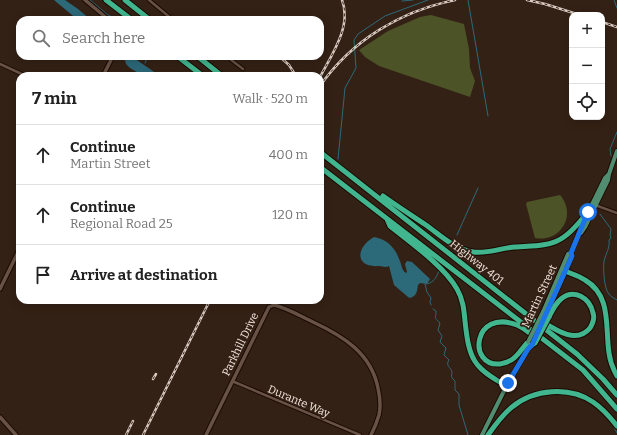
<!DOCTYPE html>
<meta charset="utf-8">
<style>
:root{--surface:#fff;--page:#f6f6f6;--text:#222;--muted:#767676;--line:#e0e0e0}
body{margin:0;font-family:Bitter,serif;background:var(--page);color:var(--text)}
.controls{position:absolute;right:12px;top:12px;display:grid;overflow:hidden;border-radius:8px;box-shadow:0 2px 10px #0003}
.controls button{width:36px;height:36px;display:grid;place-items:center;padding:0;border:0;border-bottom:1px solid var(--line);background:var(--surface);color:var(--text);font:20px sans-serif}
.stop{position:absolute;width:12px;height:12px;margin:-9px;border:3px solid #1a73e8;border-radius:50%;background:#fff}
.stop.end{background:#1a73e8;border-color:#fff;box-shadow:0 1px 4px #0008}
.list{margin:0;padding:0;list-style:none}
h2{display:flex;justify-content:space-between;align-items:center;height:52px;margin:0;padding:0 16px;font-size:17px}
h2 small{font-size:13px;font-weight:400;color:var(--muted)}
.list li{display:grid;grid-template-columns:26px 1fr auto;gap:12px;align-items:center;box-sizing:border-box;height:60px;padding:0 16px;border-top:1px solid var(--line)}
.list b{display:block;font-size:15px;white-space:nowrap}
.list p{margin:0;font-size:13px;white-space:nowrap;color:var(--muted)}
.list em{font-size:13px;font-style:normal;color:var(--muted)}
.icon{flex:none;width:22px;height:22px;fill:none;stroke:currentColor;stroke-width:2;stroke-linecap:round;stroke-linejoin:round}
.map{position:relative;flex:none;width:617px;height:435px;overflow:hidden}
.search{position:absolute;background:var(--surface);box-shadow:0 2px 10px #0003;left:16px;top:16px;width:308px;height:44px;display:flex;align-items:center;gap:10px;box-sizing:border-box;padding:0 14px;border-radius:12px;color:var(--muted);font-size:15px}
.panel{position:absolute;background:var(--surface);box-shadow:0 2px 10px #0003;left:16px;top:72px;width:308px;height:232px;border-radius:12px}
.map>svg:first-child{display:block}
.green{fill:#4c5326}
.water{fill:#2c6979}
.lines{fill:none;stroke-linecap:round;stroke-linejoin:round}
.stream{stroke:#2c6979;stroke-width:1}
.street-casing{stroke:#1b0a02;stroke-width:4.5}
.secondary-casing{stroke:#1b0a02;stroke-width:5.5}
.primary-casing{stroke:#1b0a02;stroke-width:6}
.highway-casing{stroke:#1b0a02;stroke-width:7}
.street{stroke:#685245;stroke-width:2.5}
.secondary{stroke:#685245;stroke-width:3.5}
.primary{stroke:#518e71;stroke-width:4}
.highway{stroke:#41b68e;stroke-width:5}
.rail-casing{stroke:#d8cac1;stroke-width:2.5}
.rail{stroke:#342115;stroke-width:1;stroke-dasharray:3;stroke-linecap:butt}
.primary-bridge-casing{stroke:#1b0a02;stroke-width:6;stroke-linecap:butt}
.highway-bridge-casing{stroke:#1b0a02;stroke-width:7;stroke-linecap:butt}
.primary-bridge{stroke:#518e71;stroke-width:4}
.highway-bridge{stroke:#41b68e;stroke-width:5}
.route{stroke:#1a73e8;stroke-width:5}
.labels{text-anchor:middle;stroke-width:3.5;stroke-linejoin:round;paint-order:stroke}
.street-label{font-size:11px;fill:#f4e7df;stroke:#342115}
</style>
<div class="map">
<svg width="617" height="435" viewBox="0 0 617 435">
<rect width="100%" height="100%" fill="#342115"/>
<!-- green -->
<path class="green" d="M431,15L464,24L469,49L470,68L475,81L470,97L379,66L365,57L359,50L388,31L420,17Z
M560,195C577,214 561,243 535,238L526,204L527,202Z"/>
<!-- water -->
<path class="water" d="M54,0H65L78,9L91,20H78Z
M131,56L160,76H139L140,74L130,68L126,64L125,60L127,57Z
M374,237C386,239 395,247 399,259C402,264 401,270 406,273L407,272L405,264L407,261L412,262L430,279L427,284L420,283L418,285C417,291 417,296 410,298L408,297L394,285L389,266C385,268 383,266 379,266C354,268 356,247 374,237Z"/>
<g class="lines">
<!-- stream -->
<path class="stream" d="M90,0L108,15L118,20
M468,0L488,116
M614,0L617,8
M402,1L413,0
M145,63L148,56
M611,156L610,149L617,132
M338,159L345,88L356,68L354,40L358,34L385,16L428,0
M600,214L611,229L610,235L611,238L609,240C610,248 606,253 604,261C603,268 604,289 609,294C611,297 614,298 617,300
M457,235L478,188
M425,284L427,292L431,298L430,302L431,305
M427,284C434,282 436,278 439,271
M433,309L436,311C436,320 433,316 440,323L438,330L442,336L440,342L446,348L444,355L449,360C445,366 451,367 452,372C452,374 451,376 452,378L455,381V390L459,394V405L468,435
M613,425L617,433"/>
<!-- street casing -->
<g class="street-casing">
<path id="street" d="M149,0L173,20
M226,56L243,69
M0,64L26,76
M595,205L617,213
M232,381L360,435"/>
</g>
<!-- secondary casing -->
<g class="secondary-casing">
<path id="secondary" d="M85,0L109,20
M103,76L113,56
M0,289L20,248
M0,417L16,435
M206,435L269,307L274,305C287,308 300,316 313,322C343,336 371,353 378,388C380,397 381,406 379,415C377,422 374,429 371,435"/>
</g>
<!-- primary casing -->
<g class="primary-casing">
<path id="primary" d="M581,233L585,227L608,180L609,174L617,151
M543,312L568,254L571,253
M546,315L572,256L571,253L582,225L605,178L609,174
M482,435L508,383L528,349L532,345"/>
</g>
<!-- highway casing -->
<g class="highway-casing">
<path id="highway" d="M106,0L132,20
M125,0L150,20
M177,56L203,76
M197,56L222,76
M320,152L577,354L603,379L617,395
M320,167L583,370L617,409
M383,196C397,206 411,215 426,225C440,235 454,249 473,252C487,254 501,248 515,247C556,245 561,245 588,212
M387,219L390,226C410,242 445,267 457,289C463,299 464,310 465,321C469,359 473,368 507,386
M565,271C572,274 579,276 585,280C612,296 605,327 609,353C610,361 613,369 617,376
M543,322C557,331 577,344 590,328C593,323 595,318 593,313C590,298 574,288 561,299C555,304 552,311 549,317
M528,342C523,347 519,354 514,358C510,362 504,363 500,364C467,367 473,308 517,325C524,328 529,333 535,337
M488,435C495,425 503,414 512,407C534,389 569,386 593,402C602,408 610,417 617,426"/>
</g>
<!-- street -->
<use href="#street" class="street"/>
<!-- secondary -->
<use href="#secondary" class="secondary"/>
<!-- primary -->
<use href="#primary" class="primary"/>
<!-- highway -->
<use href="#highway" class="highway"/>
<!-- rail casing -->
<g class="rail-casing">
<path id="rail" d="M527,0L545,4L580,15
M602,22L617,27
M279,56L289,65L296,76
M320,77C332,54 352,26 342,0
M320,86C352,40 401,11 455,0
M153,379L156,374
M126,435L133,421
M143,435L210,300"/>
</g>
<!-- rail -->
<use href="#rail" class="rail"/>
<!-- primary-bridge casing -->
<g class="primary-bridge-casing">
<path id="primary-bridge" d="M536,336L546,315
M528,342L543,312"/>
</g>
<!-- highway-bridge casing -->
<g class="highway-bridge-casing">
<path id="highway-bridge" d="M532,345L535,343L549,317"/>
</g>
<!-- primary-bridge -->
<use href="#primary-bridge" class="primary-bridge"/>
<!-- highway-bridge -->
<use href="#highway-bridge" class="highway-bridge"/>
</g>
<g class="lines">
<!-- route -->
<path class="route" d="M508,383L528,349L532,345L572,256L571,253L588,212"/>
</g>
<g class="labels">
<!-- street labels -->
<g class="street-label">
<text transform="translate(477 262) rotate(38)" y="4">Highway 401</text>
<text transform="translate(539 296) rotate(-65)" y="4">Martin Street</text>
<text transform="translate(240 344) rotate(-64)" y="4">Parkhill Drive</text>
<text transform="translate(299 401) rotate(23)" y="4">Durante Way</text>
</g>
</g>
</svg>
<div class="controls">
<button>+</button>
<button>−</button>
<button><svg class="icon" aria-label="locate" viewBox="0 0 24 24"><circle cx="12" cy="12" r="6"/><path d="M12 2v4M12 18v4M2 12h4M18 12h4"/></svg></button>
</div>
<div class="stop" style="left:588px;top:212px"></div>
<div class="stop end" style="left:508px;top:383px"></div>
<div class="search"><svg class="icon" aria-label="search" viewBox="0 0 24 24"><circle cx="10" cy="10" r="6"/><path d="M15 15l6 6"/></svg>Search here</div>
<section class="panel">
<h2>7 min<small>Walk · 520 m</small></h2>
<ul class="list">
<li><svg class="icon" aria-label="ahead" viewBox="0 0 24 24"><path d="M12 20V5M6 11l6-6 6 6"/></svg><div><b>Continue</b><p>Martin Street</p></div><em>400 m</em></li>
<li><svg class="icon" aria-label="ahead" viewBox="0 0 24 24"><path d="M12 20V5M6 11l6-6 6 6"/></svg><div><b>Continue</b><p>Regional Road 25</p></div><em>120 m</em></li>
<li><svg class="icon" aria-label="arrive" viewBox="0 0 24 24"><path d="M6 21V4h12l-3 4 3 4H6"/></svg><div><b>Arrive at destination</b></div></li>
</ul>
</section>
</div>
